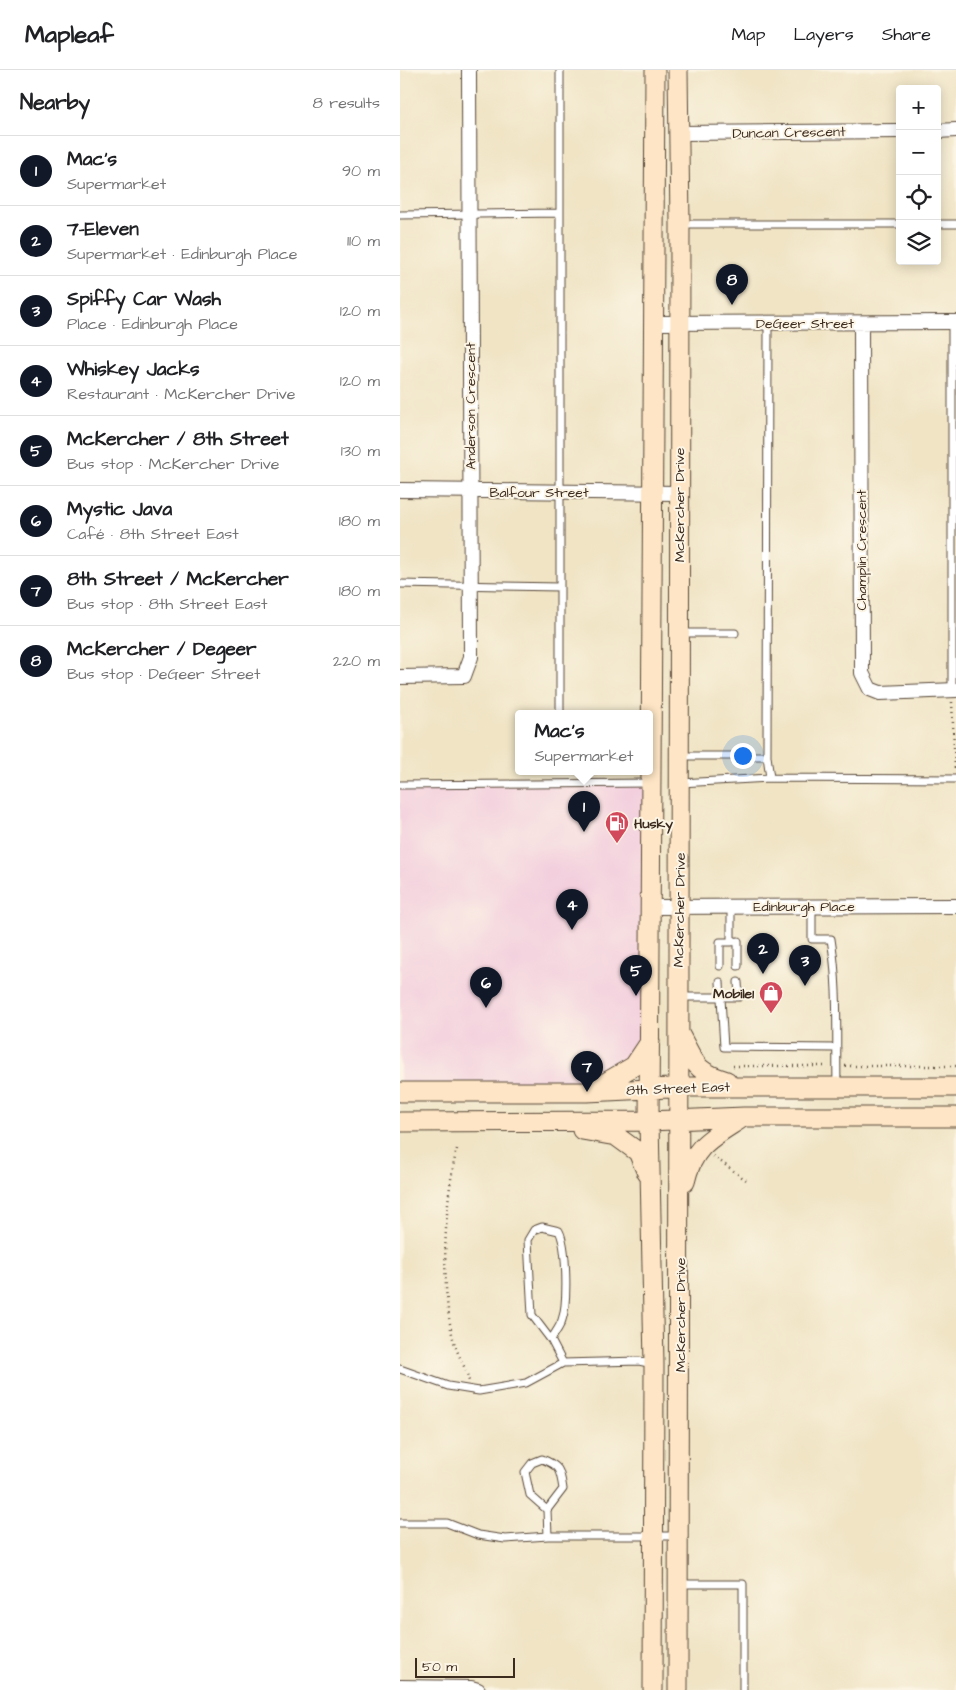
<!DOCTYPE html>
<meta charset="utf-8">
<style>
:root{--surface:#fff;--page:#f6f6f6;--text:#202124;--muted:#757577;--line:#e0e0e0;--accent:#111827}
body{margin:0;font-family:"Architects Daughter",sans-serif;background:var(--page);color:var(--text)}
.controls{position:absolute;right:15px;top:15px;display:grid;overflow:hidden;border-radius:5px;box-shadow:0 2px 12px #0003}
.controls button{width:45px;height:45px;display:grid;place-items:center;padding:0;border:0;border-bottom:1px solid var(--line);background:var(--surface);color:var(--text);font:25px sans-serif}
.scale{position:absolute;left:15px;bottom:12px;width:100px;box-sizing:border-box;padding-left:5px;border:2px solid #3b2a1e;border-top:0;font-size:14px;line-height:18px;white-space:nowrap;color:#3b2a1e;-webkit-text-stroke:4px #fcf5e5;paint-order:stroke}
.you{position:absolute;left:342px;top:685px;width:18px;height:18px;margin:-12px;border:4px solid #fff;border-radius:50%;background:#1a73e8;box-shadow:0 0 0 8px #1a73e833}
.badge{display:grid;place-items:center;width:32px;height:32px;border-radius:50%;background:var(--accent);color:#fff;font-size:16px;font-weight:700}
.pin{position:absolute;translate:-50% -41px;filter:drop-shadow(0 1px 2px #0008)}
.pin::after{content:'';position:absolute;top:26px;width:18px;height:15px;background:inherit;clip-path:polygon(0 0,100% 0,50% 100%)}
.popup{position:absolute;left:115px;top:640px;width:138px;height:65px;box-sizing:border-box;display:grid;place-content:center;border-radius:5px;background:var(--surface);filter:drop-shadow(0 1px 4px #0005);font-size:16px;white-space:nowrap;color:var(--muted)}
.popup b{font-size:19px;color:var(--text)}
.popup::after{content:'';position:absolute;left:50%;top:100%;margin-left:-10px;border:10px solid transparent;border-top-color:var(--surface)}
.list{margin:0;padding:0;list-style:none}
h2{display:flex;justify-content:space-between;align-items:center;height:65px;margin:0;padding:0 20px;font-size:21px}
h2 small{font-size:16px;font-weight:400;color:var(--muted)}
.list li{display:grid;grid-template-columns:32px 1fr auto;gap:15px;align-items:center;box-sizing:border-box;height:70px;padding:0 20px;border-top:1px solid var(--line)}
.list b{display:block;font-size:19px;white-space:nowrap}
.list p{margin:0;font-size:16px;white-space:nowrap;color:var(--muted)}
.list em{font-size:16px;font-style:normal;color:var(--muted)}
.icon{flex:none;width:28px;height:28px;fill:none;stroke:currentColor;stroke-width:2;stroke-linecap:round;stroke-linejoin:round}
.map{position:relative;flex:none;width:556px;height:1620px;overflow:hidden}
header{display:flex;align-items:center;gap:30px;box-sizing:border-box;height:70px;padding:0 25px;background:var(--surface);border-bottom:1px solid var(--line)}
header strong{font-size:24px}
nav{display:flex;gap:28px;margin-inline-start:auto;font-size:18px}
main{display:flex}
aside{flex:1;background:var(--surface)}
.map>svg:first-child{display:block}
.built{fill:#f3cfde}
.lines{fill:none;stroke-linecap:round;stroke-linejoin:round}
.service-casing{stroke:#564637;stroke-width:9}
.minor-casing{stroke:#564637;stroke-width:16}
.secondary-casing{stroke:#564637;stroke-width:21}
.path{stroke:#564637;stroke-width:2.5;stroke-dasharray:1 4;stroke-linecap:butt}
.service{stroke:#fff;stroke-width:7}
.minor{stroke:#fff;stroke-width:14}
.secondary{stroke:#fde5c5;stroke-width:19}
.labels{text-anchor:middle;stroke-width:4;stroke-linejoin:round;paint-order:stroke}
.street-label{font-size:14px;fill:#3b2a1e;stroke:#fcf5e5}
.poi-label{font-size:14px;font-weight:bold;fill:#3b2a1e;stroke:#fcf5e5;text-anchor:start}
</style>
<header>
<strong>Mapleaf</strong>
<nav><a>Map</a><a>Layers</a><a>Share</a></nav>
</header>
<main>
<aside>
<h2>Nearby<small>8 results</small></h2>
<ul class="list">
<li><span class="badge">1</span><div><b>Mac's</b><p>Supermarket</p></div><em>90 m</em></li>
<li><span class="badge">2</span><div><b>7-Eleven</b><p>Supermarket · Edinburgh Place</p></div><em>110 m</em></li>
<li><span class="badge">3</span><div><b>Spiffy Car Wash</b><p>Place · Edinburgh Place</p></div><em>120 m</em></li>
<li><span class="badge">4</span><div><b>Whiskey Jacks</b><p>Restaurant · McKercher Drive</p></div><em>120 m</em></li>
<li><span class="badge">5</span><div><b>McKercher / 8th Street</b><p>Bus stop · McKercher Drive</p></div><em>130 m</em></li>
<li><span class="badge">6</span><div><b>Mystic Java</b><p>Café · 8th Street East</p></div><em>180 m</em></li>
<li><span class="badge">7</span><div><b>8th Street / McKercher</b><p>Bus stop · 8th Street East</p></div><em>180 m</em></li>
<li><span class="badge">8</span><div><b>McKercher / Degeer</b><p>Bus stop · DeGeer Street</p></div><em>220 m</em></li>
</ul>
</aside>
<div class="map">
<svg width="556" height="1620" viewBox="0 0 556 1620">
<rect width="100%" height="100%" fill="#fcf5e5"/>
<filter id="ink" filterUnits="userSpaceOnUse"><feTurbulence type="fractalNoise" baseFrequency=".02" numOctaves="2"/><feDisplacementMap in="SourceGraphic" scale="10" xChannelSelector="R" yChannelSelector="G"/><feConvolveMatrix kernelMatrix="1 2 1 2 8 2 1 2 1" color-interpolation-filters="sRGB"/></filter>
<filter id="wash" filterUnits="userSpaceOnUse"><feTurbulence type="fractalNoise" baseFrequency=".0096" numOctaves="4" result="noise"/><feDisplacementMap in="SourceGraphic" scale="20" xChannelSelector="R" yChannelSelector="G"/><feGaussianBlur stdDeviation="1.12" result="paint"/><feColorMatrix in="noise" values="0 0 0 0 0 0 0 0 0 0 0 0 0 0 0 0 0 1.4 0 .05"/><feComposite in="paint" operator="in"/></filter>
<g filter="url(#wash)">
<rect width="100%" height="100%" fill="#f0e4c5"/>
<!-- built -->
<path class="built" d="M252,713L250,972L187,1022H0V715Z"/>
</g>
<g filter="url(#ink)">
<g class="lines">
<!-- service casing -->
<g class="service-casing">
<path id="service" d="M160,0V643
M0,145L159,143
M281,154H500
M537,154H556
M552,252V620
M368,253L367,686L370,708
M0,514L160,517
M281,563H335
M280,686H367
M280,713L370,708L556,709
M0,715L250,713
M412,836V869H431C439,918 436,967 437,1016
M331,872L338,871V896
M320,896V872H331V837
M320,912L324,977L437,978
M281,927H339L338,912
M151,1270L132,1245L128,1170L134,1160L142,1157L159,1161C167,1176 168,1233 162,1250C160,1257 154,1264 151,1270L163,1293
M0,1299L48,1316L79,1321L126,1313L163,1293L239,1291L253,1294
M147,1440L130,1425L125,1402L132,1393L142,1389C160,1396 160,1400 163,1419L147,1440L148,1466
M0,1453H47L78,1465L105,1469L148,1466H278
M279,1514H343V1620"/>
</g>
<!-- minor casing -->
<g class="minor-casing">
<path id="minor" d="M537,61L556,60
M279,63L500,61
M255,253L556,252
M461,253L462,603L470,619L480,623L556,620
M0,420L279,423
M0,607L64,606L71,587L69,0
M252,837L556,836
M0,1617L71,1618L78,1620"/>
</g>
<!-- secondary casing -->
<g class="secondary-casing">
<path id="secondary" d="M278,0L280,154L278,1620
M280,965C296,994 294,1001 327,1011
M198,1017L234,996L250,972
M0,1022H187L290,1017H556
M0,1052L249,1051L344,1047H556
M182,1060L216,1066L238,1082L247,1103
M285,1112C293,1075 313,1067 342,1048
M253,1620L254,1294L249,1051L255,0"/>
</g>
<!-- path -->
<path class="path" d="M552,632L555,699
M333,996H427
M445,996H556
M57,1079C44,1130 40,1221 54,1272C58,1286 66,1297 69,1311
M313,1086L346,1110"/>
<!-- service -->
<use href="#service" class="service"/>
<!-- minor -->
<use href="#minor" class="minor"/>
<!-- secondary -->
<use href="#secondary" class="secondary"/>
</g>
</g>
<!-- icons -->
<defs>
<g id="fuel-pin" transform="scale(1.25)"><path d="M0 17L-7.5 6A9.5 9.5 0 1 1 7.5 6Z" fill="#d1495b" stroke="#fcf5e5"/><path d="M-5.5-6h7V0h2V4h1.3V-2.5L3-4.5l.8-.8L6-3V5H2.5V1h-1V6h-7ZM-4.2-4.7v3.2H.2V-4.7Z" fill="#fff"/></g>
<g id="shop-pin" transform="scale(1.25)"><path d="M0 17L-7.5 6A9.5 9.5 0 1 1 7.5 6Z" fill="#d1495b" stroke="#fcf5e5"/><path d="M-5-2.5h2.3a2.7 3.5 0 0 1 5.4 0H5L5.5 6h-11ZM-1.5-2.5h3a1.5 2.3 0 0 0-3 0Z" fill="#fff"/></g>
</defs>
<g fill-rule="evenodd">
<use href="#fuel-pin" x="217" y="753"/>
<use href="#shop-pin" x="371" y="923"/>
</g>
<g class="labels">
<!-- street labels -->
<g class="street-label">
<text transform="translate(389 62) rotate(-1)" y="5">Duncan Crescent</text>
<text x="405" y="258">DeGeer Street</text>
<text transform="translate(70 336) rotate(-90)" y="5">Anderson Crescent</text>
<text x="139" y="427">Balfour Street</text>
<text transform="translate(279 435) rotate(-90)" y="5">McKercher Drive</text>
<text transform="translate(461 480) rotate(-90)" y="5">Champlin Crescent</text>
<text x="404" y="841">Edinburgh Place</text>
<text transform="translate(279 840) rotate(-89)" y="5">McKercher Drive</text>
<text transform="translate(278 1018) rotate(-2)" y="5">8th Street East</text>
<text transform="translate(280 1245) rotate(-90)" y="5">McKercher Drive</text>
</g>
<!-- poi labels -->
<g class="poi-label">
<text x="234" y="758">Husky</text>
<text x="354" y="928" text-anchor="end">Mobile1</text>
</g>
</g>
</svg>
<div class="controls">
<button>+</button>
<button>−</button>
<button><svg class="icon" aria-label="locate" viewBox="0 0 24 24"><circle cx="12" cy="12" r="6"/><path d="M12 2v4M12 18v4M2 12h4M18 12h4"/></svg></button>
<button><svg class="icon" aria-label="layers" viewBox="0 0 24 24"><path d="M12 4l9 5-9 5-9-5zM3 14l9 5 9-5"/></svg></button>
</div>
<div class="scale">50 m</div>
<div class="you"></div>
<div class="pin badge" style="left:184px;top:762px">1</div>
<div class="popup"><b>Mac's</b>Supermarket</div>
<div class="pin badge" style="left:363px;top:904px">2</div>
<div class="pin badge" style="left:405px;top:916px">3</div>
<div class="pin badge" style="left:172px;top:860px">4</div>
<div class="pin badge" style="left:236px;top:926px">5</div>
<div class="pin badge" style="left:86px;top:938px">6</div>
<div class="pin badge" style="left:187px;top:1022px">7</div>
<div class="pin badge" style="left:332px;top:235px">8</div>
</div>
</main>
